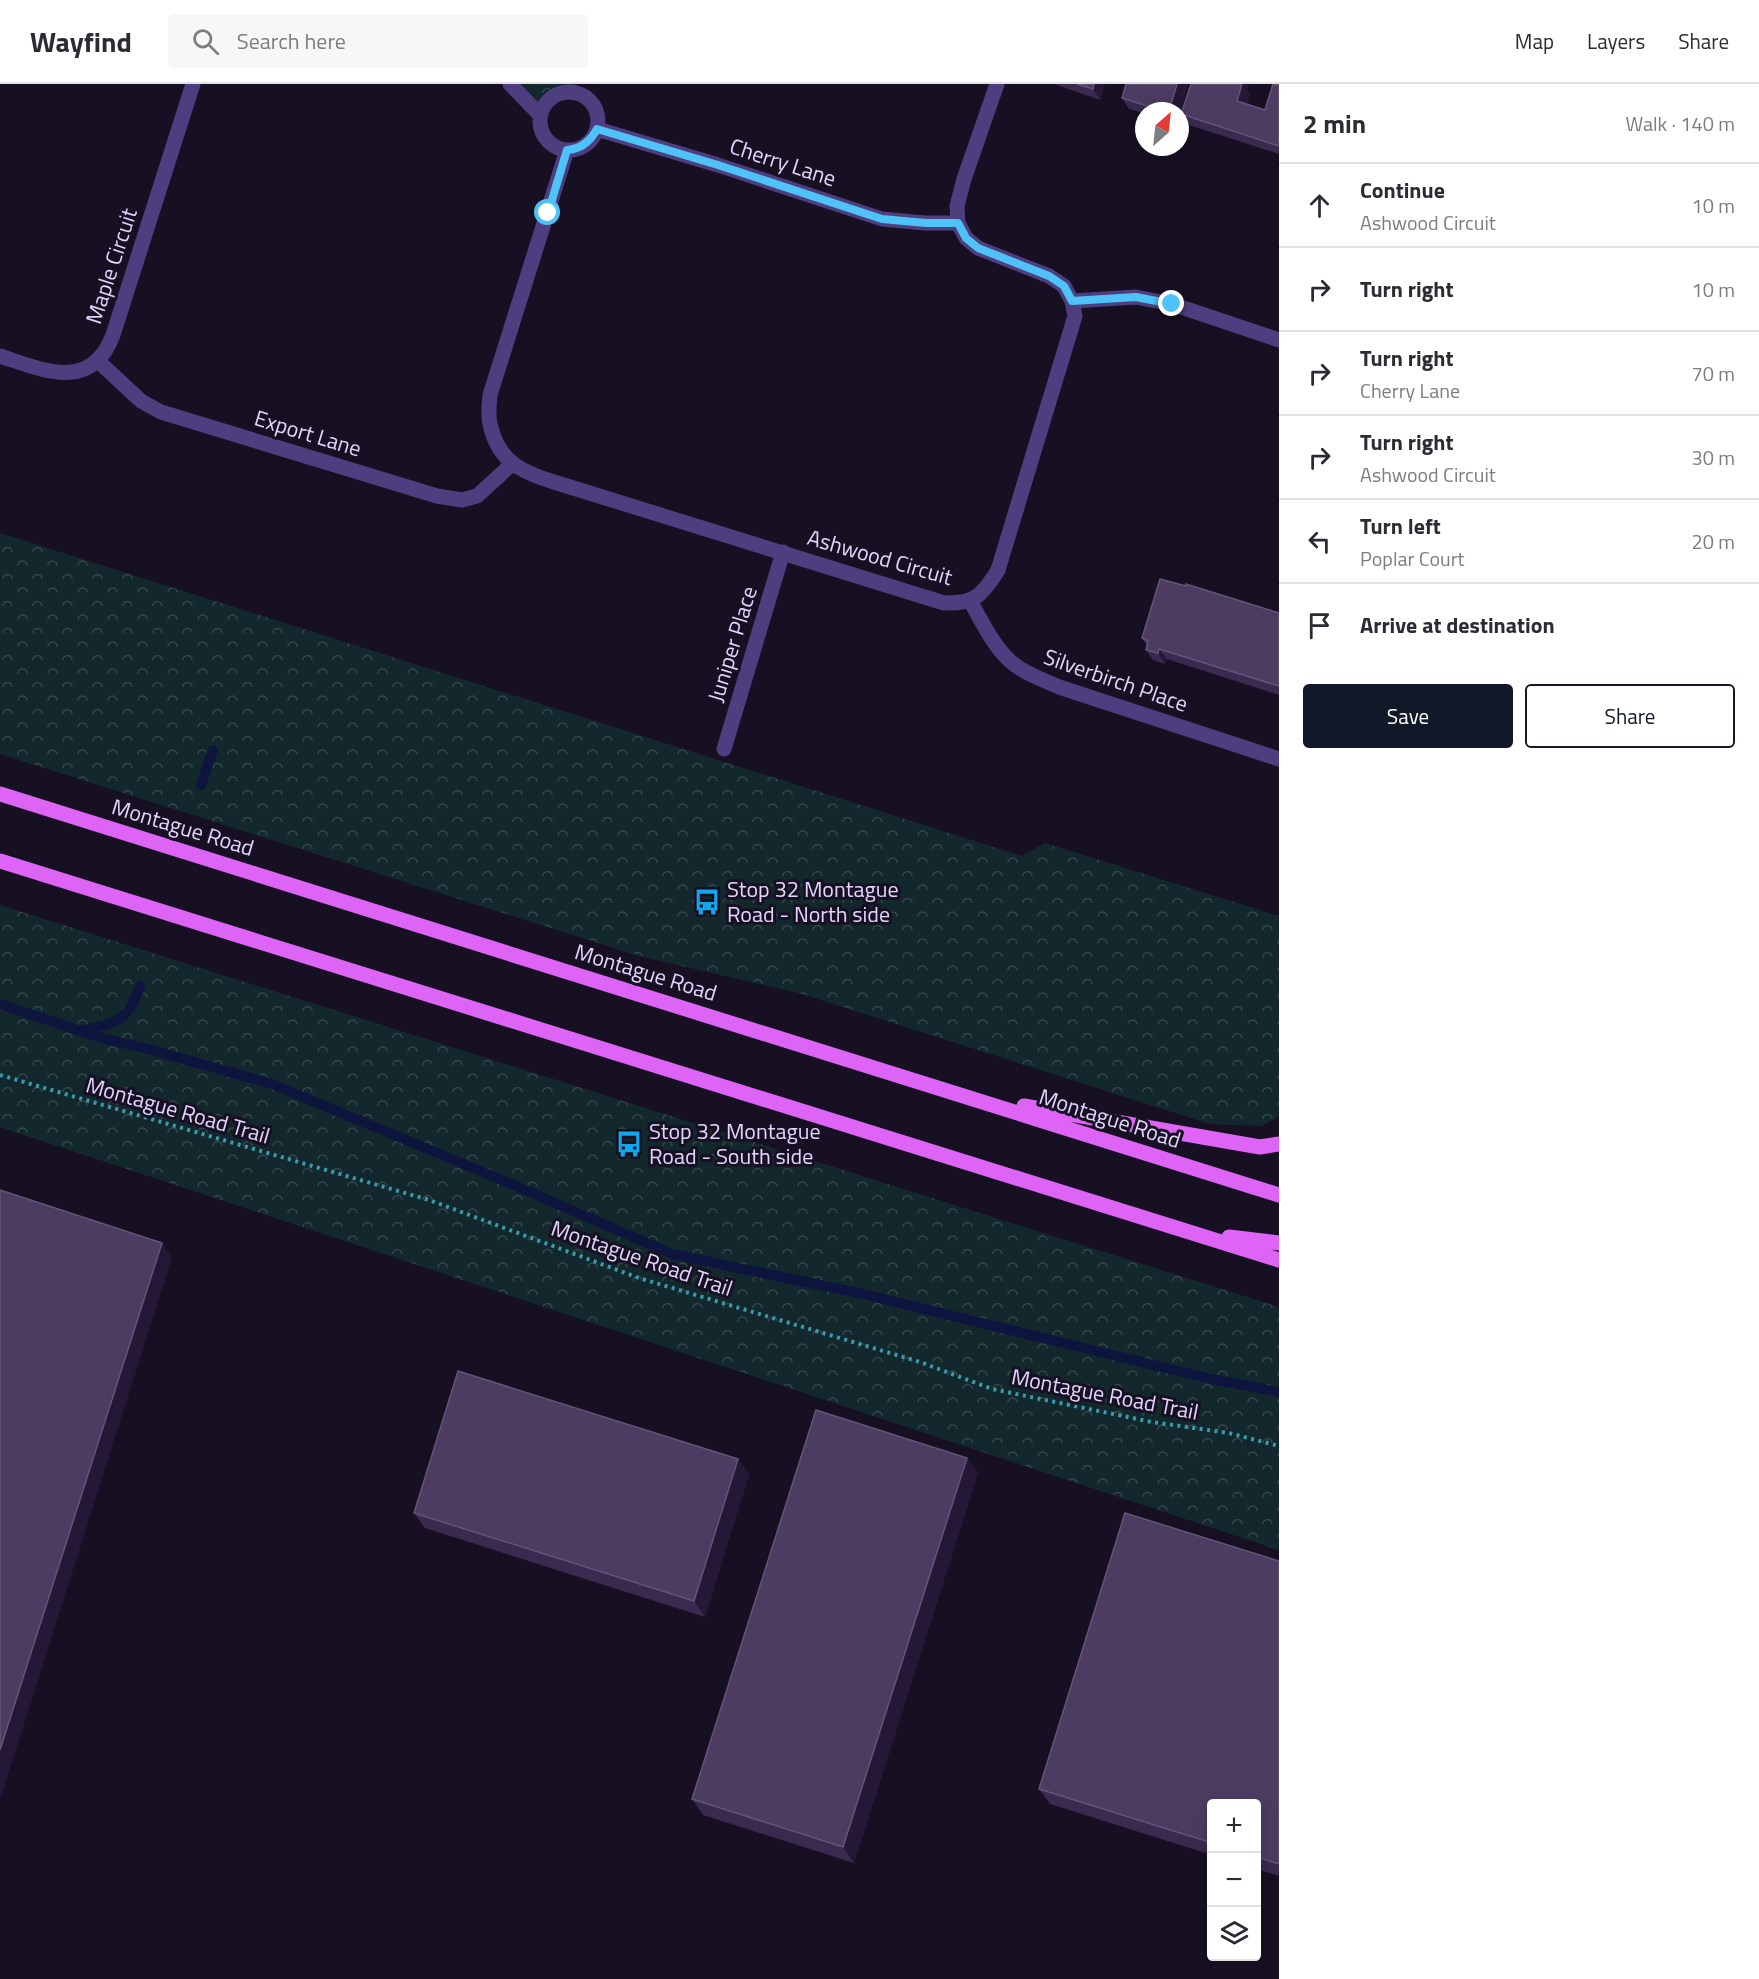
<!DOCTYPE html>
<meta charset="utf-8">
<style>
:root{--surface:#fff;--page:#f7f7f7;--text:#2b2b33;--muted:#7c7c81;--line:#e1e1e2;--accent:#111827}
body{margin:0;font-family:"Titillium Web",sans-serif;background:var(--page);color:var(--text)}
.controls{position:absolute;right:18px;bottom:18px;display:grid;overflow:hidden;border-radius:6px;box-shadow:0 3px 15px #0003}
.controls button{width:54px;height:54px;display:grid;place-items:center;padding:0;border:0;border-bottom:2px solid var(--line);background:var(--surface);color:var(--text);font:30px sans-serif}
.compass{position:absolute;left:1135px;top:18px;width:54px;height:54px;border-radius:50%;background:var(--surface);box-shadow:0 3px 15px #0003;rotate:27deg}
.stop{position:absolute;width:18px;height:18px;margin:-14px;border:4px solid #4fc3f7;border-radius:50%;background:#fff}
.stop.end{background:#4fc3f7;border-color:#fff;box-shadow:0 2px 6px #0008}
.list{margin:0;padding:0;list-style:none}
h2{display:flex;justify-content:space-between;align-items:center;height:78px;margin:0;padding:0 24px;font-size:26px}
h2 small{font-size:20px;font-weight:400;color:var(--muted)}
.list li{display:grid;grid-template-columns:39px 1fr auto;gap:18px;align-items:center;box-sizing:border-box;height:84px;padding:0 24px;border-top:2px solid var(--line)}
.list b{display:block;font-size:22px;white-space:nowrap}
.list p{margin:0;font-size:20px;white-space:nowrap;color:var(--muted)}
.list em{font-size:20px;font-style:normal;color:var(--muted)}
.actions{display:flex;gap:12px;padding:18px 24px}
.actions a{flex:1;padding:14px 0;border:2px solid var(--accent);border-radius:6px;text-align:center;font-size:21px;color:var(--accent)}
.actions .main{background:var(--accent);color:#fff}
.icon{flex:none;width:33px;height:33px;fill:none;stroke:currentColor;stroke-width:2;stroke-linecap:round;stroke-linejoin:round}
.map{position:relative;flex:none;width:1279px;height:1895px;overflow:hidden}
header{display:flex;align-items:center;gap:36px;box-sizing:border-box;height:84px;padding:0 30px;background:var(--surface);border-bottom:2px solid var(--line)}
header strong{font-size:28px}
nav{display:flex;gap:33px;margin-inline-start:auto;font-size:21px}
.search{width:420px;height:54px;background:var(--page);display:flex;align-items:center;gap:15px;box-sizing:border-box;padding:0 21px;border-radius:6px;color:var(--muted);font-size:22px}
main{display:flex}
aside{flex:1;background:var(--surface)}
.map>svg:first-child{display:block}
.forest{fill:url(#forest-crowns)}
.lines{fill:none;stroke-linecap:round;stroke-linejoin:round}
.stream{stroke:#0d153f;stroke-width:10}
.path{stroke:#389bae;stroke-width:4;stroke-dasharray:3 4.5;stroke-linecap:butt}
.minor{stroke:#4f3e7f;stroke-width:15}
.major{stroke:#dd64f4;stroke-width:15}
.wall{fill:#3a2a50}
.shaded-wall{fill:#241836}
.building{fill:#4c3c62;stroke:#63547a;stroke-width:1.5}
.route{stroke:#4fc3f7;stroke-width:8}
.labels{text-anchor:middle;stroke-width:6;stroke-linejoin:round;paint-order:stroke}
.street-label{font-size:22px;fill:#e2d5fc;stroke:#171023}
.poi-label{font-size:22px;fill:#e2d5fc;stroke:#171023;text-anchor:start}
</style>
<header>
<strong>Wayfind</strong>
<div class="search"><svg class="icon" aria-label="search" viewBox="0 0 24 24"><circle cx="10" cy="10" r="6"/><path d="M15 15l6 6"/></svg>Search here</div>
<nav><a>Map</a><a>Layers</a><a>Share</a></nav>
</header>
<main>
<div class="map">
<svg width="1279" height="1895" viewBox="0 0 1279 1895">
<defs>
<pattern id="forest-crowns" width="20" height="18" patternUnits="userSpaceOnUse" patternTransform="scale(1.5)"><rect width="20" height="18" fill="#13282d"/><path d="M2 6a3 3 0 1 1 6 0M12 15a3 3 0 1 1 6 0" fill="none" stroke="#35464c"/></pattern>
</defs>
<rect width="100%" height="100%" fill="#171023"/>
<!-- forest -->
<path class="forest" d="M510,0H576L572,8C555,9 547,15 540,31Z
M0,449L1022,772L1045,759L1279,832V1032L1262,1042L1210,1040L799,909L639,872L0,670Z
M0,821L1279,1223V1466L0,1043Z"/>
<g class="lines">
<!-- stream -->
<path class="stream" d="M201,701L213,666
M0,920L105,955L148,965L272,1000L514,1101L672,1170L863,1210L1211,1295L1279,1308
M81,947C116,938 128,939 140,902"/>
<!-- path -->
<path class="path" d="M0,991L429,1116L639,1194L920,1278L992,1305L1152,1338L1229,1349L1279,1362"/>
<!-- minor -->
<path class="minor" d="M510,0L540,31
M540 37a29 29 0 1 1 58 0a29 29 0 1 1-58 0Z
M597,45L718,81L882,135L925,139H958
M567,66L490,311C489,320 488,331 490,340C498,377 521,388 554,398L944,519C974,520 982,512 998,486L1075,232L1072,217L1064,202L1049,192L978,164L966,154L958,139L957,122L964,95L997,0
M1072,217L1136,213L1172,220L1279,256
M0,272C43,286 91,309 113,251L193,0
M97,276L141,317L161,328L437,412L462,416L477,412L512,380
M970,517C982,537 992,560 1009,576C1023,589 1041,595 1059,603L1279,675
M724,665L783,468"/>
<!-- major -->
<path class="major" d="M0,710L1279,1111
M0,777L1279,1176
M1024,1022L1260,1063L1279,1060
M1229,1153L1279,1159"/>
</g>
<!-- wall -->
<path class="wall" d="M1054,0H1105L1100,16Z
M1188,0L1180,27H1144V29L1129,25L1122,14Z
M1249,1L1247,5L1250,9L1247,20L1265,26L1279,1V70L1189,41L1181,30Z
M1279,529V611L1167,575L1165,580L1153,576L1146,566L1147,562L1142,554Z
M967,1374L978,1389L854,1779L703,1731L692,1715Z
M738,1375L749,1390L705,1533L425,1444L414,1429Z
M1279,1477V1792L1257,1785V1719H1212V1771L1050,1720L1039,1705Z"/>
<!-- shaded-wall -->
<path class="shaded-wall" d="M1094,0H1105L1100,16L1093,5Z
M1177,0H1188L1180,27H1169Z
M1241,0H1248L1249,1L1247,5L1250,9L1244,27L1237,17Z
M1159,565L1167,575L1165,580L1158,569Z
M162,1159L172,1174L0,1716V1666Z
M967,1374L978,1389L854,1779L843,1763Z
M738,1375L749,1390L705,1533L694,1517Z"/>
<!-- building -->
<path class="building" d="M1077,0H1094L1093,5Z
M1126,0H1177L1169,27H1163L1122,14Z
M1191,0H1242L1237,17L1265,26L1273,0L1279,1V62L1181,30Z
M1160,495L1186,502V500L1279,529V602L1159,565L1158,569L1146,566L1148,557L1142,554Z
M0,1106L162,1159L0,1666Z
M458,1287L738,1375L694,1517L414,1429Z
M816,1326L967,1374L843,1763L692,1715Z
M1125,1429L1279,1477V1780L1257,1773V1719H1212V1759L1039,1705Z"/>
<g class="lines">
<!-- route -->
<path class="route" d="M548,129L567,66C581,65 590,58 597,45L718,81L882,135L926,139H958L966,154L978,164L1049,192L1064,202L1072,217L1136,213L1172,220"/>
</g>
<!-- icons -->
<defs>
<g id="bus-bare" transform="scale(2.07)"><path d="M-5-6H5V4H4V6H2V4H-2V6H-4V4H-5ZM-3.5-4V0h7V-4ZM-3.5 1.2v1.5H-2V1.2ZM2 1.2v1.5H3.5V1.2Z" fill="#10a7ed" stroke="#171023" stroke-width="2.5" paint-order="stroke"/></g>
</defs>
<g fill-rule="evenodd">
<use href="#bus-bare" x="707" y="818"/>
<use href="#bus-bare" x="629" y="1060"/>
</g>
<g class="labels">
<!-- street labels -->
<g class="street-label">
<text transform="translate(783 78) rotate(18)" y="8">Cherry Lane</text>
<text transform="translate(111 182) rotate(-72)" y="8">Maple Circuit</text>
<text transform="translate(308 349) rotate(17)" y="8">Export Lane</text>
<text transform="translate(880 473) rotate(16)" y="8">Ashwood Circuit</text>
<text transform="translate(732 560) rotate(-73)" y="8">Juniper Place</text>
<text transform="translate(1116 596) rotate(19)" y="8">Silverbirch Place</text>
<text transform="translate(183 743) rotate(17)" y="8">Montague Road</text>
<text transform="translate(646 888) rotate(17)" y="8">Montague Road</text>
<text transform="translate(178 1026) rotate(16)" y="8">Montague Road Trail</text>
<text transform="translate(1110 1034) rotate(18)" y="8">Montague Road</text>
<text transform="translate(642 1174) rotate(19)" y="8">Montague Road Trail</text>
<text transform="translate(1105 1310) rotate(11)" y="8">Montague Road Trail</text>
</g>
<!-- poi labels -->
<g class="poi-label">
<text x="727" y="813">Stop 32 Montague<tspan x="727" dy="25">Road - North side</tspan></text>
<text x="649" y="1055">Stop 32 Montague<tspan x="649" dy="25">Road - South side</tspan></text>
</g>
</g>
</svg>
<div class="controls">
<button>+</button>
<button>−</button>
<button><svg class="icon" aria-label="layers" viewBox="0 0 24 24"><path d="M12 4l9 5-9 5-9-5zM3 14l9 5 9-5"/></svg></button>
</div>
<svg class="compass" viewBox="-18 -18 36 36"><path d="M0-13l5 13h-10z" fill="#e53935"/><path d="M0 13l5-13h-10z" fill="#7c7c81"/></svg>
<div class="stop" style="left:548px;top:129px"></div>
<div class="stop end" style="left:1172px;top:220px"></div>
</div>
<aside>
<h2>2 min<small>Walk · 140 m</small></h2>
<ul class="list">
<li><svg class="icon" aria-label="ahead" viewBox="0 0 24 24"><path d="M12 20V5M6 11l6-6 6 6"/></svg><div><b>Continue</b><p>Ashwood Circuit</p></div><em>10 m</em></li>
<li><svg class="icon" aria-label="right" viewBox="0 0 24 24"><path d="M7 20v-9h11M14 6l5 5-5 5"/></svg><div><b>Turn right</b></div><em>10 m</em></li>
<li><svg class="icon" aria-label="right" viewBox="0 0 24 24"><path d="M7 20v-9h11M14 6l5 5-5 5"/></svg><div><b>Turn right</b><p>Cherry Lane</p></div><em>70 m</em></li>
<li><svg class="icon" aria-label="right" viewBox="0 0 24 24"><path d="M7 20v-9h11M14 6l5 5-5 5"/></svg><div><b>Turn right</b><p>Ashwood Circuit</p></div><em>30 m</em></li>
<li><svg class="icon" aria-label="left" viewBox="0 0 24 24"><path d="M17 20v-9H6M10 6l-5 5 5 5"/></svg><div><b>Turn left</b><p>Poplar Court</p></div><em>20 m</em></li>
<li><svg class="icon" aria-label="arrive" viewBox="0 0 24 24"><path d="M6 21V4h12l-3 4 3 4H6"/></svg><div><b>Arrive at destination</b></div></li>
</ul>
<div class="actions"><a class="main">Save</a><a>Share</a></div>
</aside>
</main>
